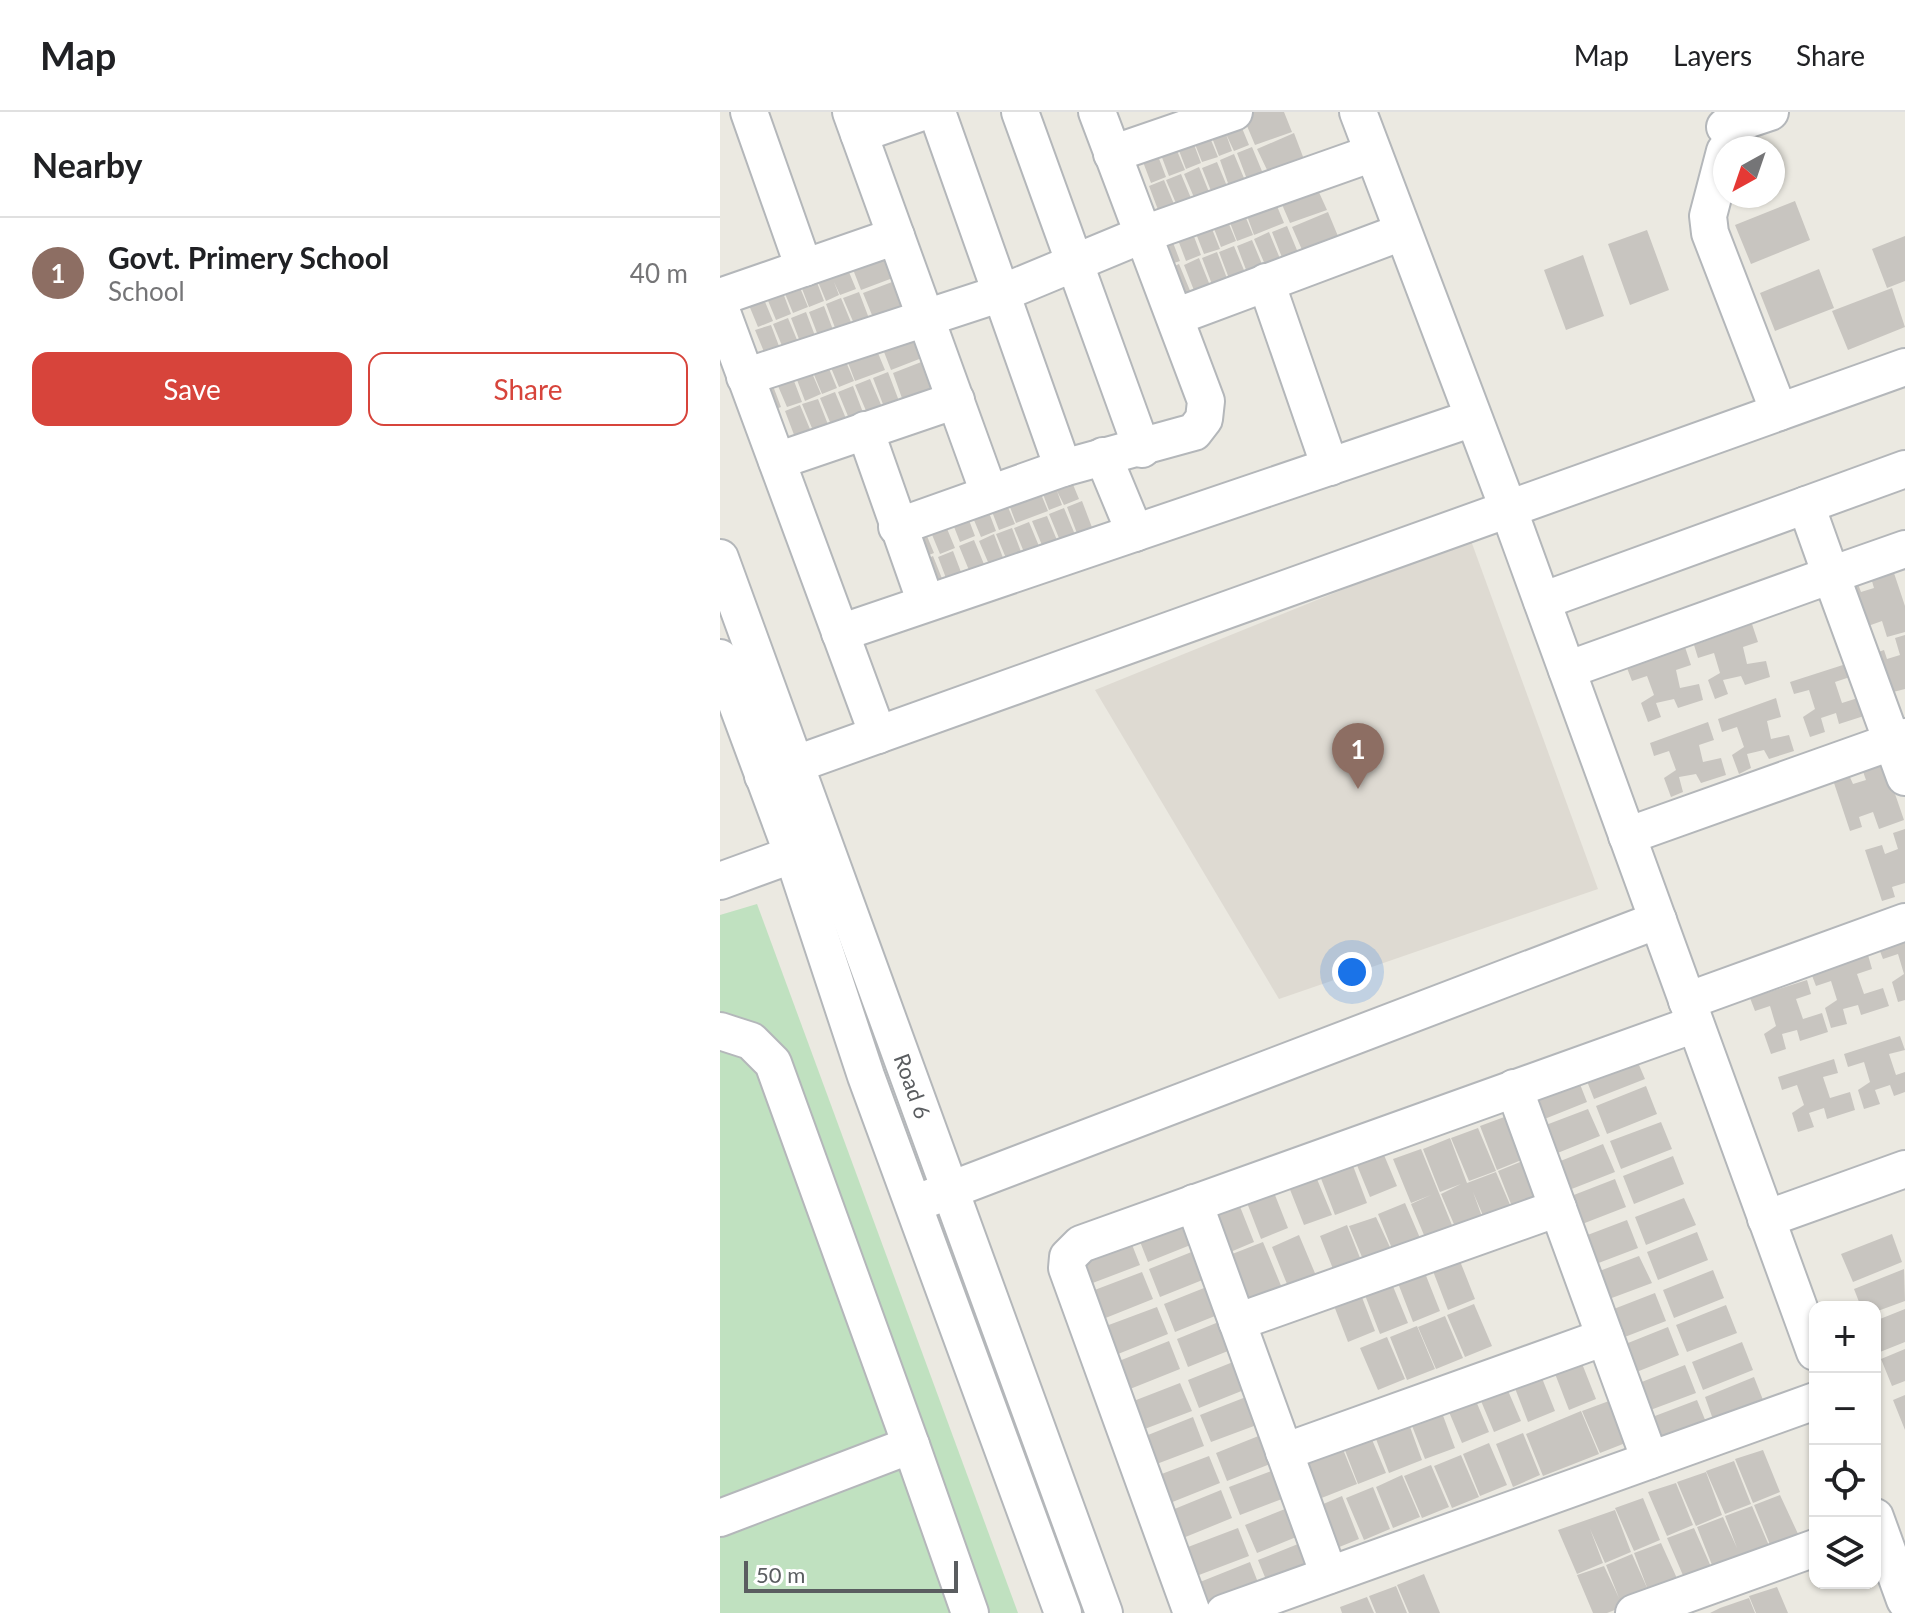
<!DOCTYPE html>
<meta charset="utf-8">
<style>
:root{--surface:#fff;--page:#f6f6f6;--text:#202124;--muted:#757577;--line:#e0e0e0;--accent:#d7443b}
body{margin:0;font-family:Lato,sans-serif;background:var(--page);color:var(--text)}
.controls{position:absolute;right:24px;bottom:24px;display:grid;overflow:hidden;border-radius:16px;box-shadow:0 2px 6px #0004}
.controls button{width:72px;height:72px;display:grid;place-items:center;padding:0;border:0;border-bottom:2px solid var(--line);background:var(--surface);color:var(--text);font:40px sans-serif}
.compass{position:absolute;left:993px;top:24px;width:72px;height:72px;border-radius:50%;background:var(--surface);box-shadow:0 2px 6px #0004;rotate:220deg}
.scale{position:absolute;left:24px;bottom:20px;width:214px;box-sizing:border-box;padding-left:8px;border:4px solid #5a5d60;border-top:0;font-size:22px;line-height:28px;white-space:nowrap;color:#5a5d60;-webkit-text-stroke:6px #fff;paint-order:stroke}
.you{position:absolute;left:632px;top:860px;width:28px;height:28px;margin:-20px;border:6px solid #fff;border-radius:50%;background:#1a73e8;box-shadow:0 0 0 12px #1a73e833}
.badge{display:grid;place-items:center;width:52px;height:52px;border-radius:50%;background:var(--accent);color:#fff;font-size:26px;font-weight:700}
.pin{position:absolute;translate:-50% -66px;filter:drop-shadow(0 2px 4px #0008)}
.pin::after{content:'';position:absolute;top:42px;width:28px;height:24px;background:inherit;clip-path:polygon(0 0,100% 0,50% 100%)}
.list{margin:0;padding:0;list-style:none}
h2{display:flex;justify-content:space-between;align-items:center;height:104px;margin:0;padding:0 32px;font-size:34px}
h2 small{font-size:26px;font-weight:400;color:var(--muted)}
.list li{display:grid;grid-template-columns:52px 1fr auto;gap:24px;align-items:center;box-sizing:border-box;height:112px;padding:0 32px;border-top:2px solid var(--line)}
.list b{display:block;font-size:30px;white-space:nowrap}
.list p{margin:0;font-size:26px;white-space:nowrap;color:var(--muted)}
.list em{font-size:26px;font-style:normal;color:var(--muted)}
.actions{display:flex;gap:16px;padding:24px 32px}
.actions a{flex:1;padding:18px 0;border:2px solid var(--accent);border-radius:16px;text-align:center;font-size:28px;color:var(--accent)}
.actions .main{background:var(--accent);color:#fff}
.icon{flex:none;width:44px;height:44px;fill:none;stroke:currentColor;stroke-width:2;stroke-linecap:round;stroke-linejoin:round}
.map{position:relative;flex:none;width:1185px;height:1501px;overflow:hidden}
header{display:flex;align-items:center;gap:48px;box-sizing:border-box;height:112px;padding:0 40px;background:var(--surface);border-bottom:2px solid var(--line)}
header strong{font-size:38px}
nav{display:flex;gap:44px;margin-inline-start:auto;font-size:28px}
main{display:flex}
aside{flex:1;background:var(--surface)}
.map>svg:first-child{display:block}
.education{fill:#dedad2}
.green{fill:#c0e1c0}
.building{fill:#c8c5c0}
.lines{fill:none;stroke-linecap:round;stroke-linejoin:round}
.minor-casing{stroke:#b4b7ba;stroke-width:40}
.minor{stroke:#fff;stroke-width:36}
.labels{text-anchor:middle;stroke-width:8;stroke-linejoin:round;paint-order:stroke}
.street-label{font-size:22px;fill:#5a5d60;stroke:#fff}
</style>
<header>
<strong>Map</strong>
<nav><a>Map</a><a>Layers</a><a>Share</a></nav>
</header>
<main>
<aside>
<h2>Nearby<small></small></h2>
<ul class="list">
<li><span class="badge" style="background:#8d6e63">1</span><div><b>Govt. Primery School</b><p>School</p></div><em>40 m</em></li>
</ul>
<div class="actions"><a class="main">Save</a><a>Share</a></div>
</aside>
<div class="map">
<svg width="1185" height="1501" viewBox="0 0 1185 1501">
<rect width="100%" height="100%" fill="#ebe9e1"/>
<!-- education -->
<path class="education" d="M750,426L878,777L559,887L375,578Z"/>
<!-- green -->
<path class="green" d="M37,792L298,1501H0V803Z"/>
<!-- building -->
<path class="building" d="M528,0H564L572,20L535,33L522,2Z
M517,4L529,33L514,39L506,22L512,39L499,44L488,15Z
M486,16L498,45L482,50L471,22Z
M574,21L585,50L549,62L537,37Z
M470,22L481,51L466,57L455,28Z
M453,29L465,58L449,64L438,35Z
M532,35L544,64L528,70L517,41Z
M435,36L446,65L431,71L420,42Z
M514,42L526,71L510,77L500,48Z
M497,50L509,79L493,84L482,56Z
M479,55L491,85L476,90L464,62Z
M461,62L473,91L458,96L446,68Z
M593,67L607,98L570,111L557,81Z
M444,68L456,97L440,103L429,74Z
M552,82L564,111L534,123L523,93Z
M1075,89L1090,128L1031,152L1015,113Z
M521,94L533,123L517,129L506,100Z
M504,100L516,129L501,135L490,106Z
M608,100L620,129L583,140L572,115Z
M488,107L500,137L484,142L473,114Z
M470,114L481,143L466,149L455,120Z
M567,114L579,143L563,148L552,120Z
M927,118L949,178L910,193L888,132Z
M449,120L460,149L445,154L434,126Z
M549,120L561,149L546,155L534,127Z
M1185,124V169L1167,176L1152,137Z
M532,128L544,157L528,163L517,134Z
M166,133L178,164L141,178L129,147Z
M514,134L526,163L510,169L499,140Z
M497,140L508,169L493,175L482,146Z
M863,143L884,204L846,218L824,158Z
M479,146L491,176L475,181L464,153Z
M124,148L136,177L120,183L114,170L119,183L106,189L94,160Z
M459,152L471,181L455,187L444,159Z
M1099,157L1114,196L1055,219L1040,181Z
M93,160L104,189L89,195L78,166Z
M76,166L88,195L73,201L61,172Z
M180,167L191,194L154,208L143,181Z
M60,173L71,202L56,208L44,179Z
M1172,176L1185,215L1128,238L1112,199Z
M41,180L53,209L38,215L26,186Z
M139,180L150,209L135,214L123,186Z
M121,186L133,215L117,221L106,192Z
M104,194L115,223L100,229L89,200Z
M86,200L97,229L82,235L71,206Z
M68,206L80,235L65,241L53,212Z
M51,213L62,242L47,247L35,218Z
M195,213L207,244L171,258L159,227Z
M153,229L165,258L135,269L124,240Z
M122,240L134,269L119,275L107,246Z
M105,247L117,276L102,282L90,253Z
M209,247L220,274L183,289L173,261Z
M89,254L101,282L85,289L74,260Z
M168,260L179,289L164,295L153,266Z
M71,261L82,290L67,295L55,267Z
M50,266L61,295L46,301Z
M150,267L162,295L147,301L135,273Z
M133,274L144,303L130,309L118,280Z
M115,280L127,309L112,315L100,286Z
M98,287L109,315L94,321L82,292Z
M80,293L92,322L76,328L65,299Z
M347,358L359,387L344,393L337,379L342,393L329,398L318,369Z
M316,370L328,399L296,411L285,382L300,376L307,390L301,376Z
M283,383L295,412L279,418L268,389Z
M362,389L373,418L358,424L347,395Z
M265,390L276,419L261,425L249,396Z
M244,395L255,424L240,430L229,402Z
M344,396L356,425L341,431L329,402Z
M327,404L339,433L324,438L312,409Z
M223,407L235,436L220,442L208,413Z
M309,410L321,439L306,445L294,416Z
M202,412L214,441L199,447Z
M292,416L303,445L288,451L276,422Z
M274,422L285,451L271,457L259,429Z
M254,428L266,457L251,463L239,434Z
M233,439L244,468L229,474L218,445Z
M213,444L225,474L209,480L198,451Z
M1171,452L1185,494V520L1167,525L1162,509L1148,514L1121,477L1138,472L1141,480L1154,476L1149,459Z
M1032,512L1038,530L1023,535L1027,552L1046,549L1050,565L1025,573L1021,564L1003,568L1008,582L995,587L988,568L1000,561L994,541L978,546L974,533Z
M1185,523V577L1173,580L1177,590L1147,544L1164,538L1167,547L1180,543L1175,526Z
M965,535L971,553L956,558L960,576L979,572L983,588L958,596L954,587L936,591L941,605L928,610L921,591L934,583L927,564L912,569L907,556Z
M1126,552L1130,565L1115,570L1122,591L1141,585L1147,603L1119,612L1116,601L1101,606L1105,620L1090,625L1083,605L1095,597L1089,578L1074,582L1070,570Z
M1056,586L1061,605L1047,609L1051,627L1069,623L1074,639L1049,647L1044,638L1027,642L1031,656L1019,662L1012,643L1024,635L1017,615L1002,620L998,607Z
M988,610L994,628L979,633L983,650L1001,646L1006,663L981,671L976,662L959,665L963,680L951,685L944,666L956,658L949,639L934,644L930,631Z
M1162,644L1184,708L1159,717L1153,700L1139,705L1142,715L1130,719L1113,668L1129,663L1133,672L1146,668L1140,651Z
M1185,717V771L1172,775L1175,785L1162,789L1145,738L1162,733L1165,742L1178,737L1173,721Z
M1185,826V888L1178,890L1172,870L1184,862L1178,842L1163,847L1158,834Z
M1148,843L1152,857L1137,862L1144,882L1163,876L1169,894L1141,903L1138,893L1123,897L1127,912L1111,916L1105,896L1117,888L1111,869L1096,874L1091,861Z
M1087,868L1091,882L1076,887L1083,907L1102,901L1108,920L1080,929L1077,918L1062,922L1066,937L1051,942L1044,922L1056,914L1050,894L1035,899L1030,886Z
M1180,924L1185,938L1169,942L1176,963L1185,960V980L1174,984L1170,973L1155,978L1160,992L1144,997L1138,978L1150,970L1144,950L1128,955L1124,942Z
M913,939L925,967L874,987L863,959Z
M1114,947L1118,961L1103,965L1110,986L1130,980L1135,998L1107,1007L1104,996L1089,1001L1094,1015L1078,1020L1072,1001L1084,993L1077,973L1062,978L1058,965Z
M856,962L867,990L817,1010L806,982Z
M926,974L937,1002L887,1022L876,994Z
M868,997L880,1024L830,1044L818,1016Z
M787,1004L804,1047L777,1058L760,1014Z
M941,1010L952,1037L901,1057L890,1029Z
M758,1016L776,1059L749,1069L731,1026Z
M730,1026L747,1071L776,1060L794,1102L767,1113L753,1080L765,1113L739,1124L721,1082L741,1072L720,1080L703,1037Z
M659,1031L677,1074L650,1085L632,1041Z
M883,1032L895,1060L844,1080L833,1052Z
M701,1037L736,1123L709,1135L691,1092L711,1083L691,1091L673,1047Z
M629,1043L647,1091L615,1103L597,1056Z
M953,1044L964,1072L914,1092L903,1064Z
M805,1048L823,1090L795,1102L778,1059Z
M594,1060L612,1103L584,1113L567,1070Z
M895,1067L906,1095L857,1114L846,1086Z
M551,1073L568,1116L541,1127L524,1083Z
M964,1086L976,1113L926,1133L915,1105Z
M517,1087L534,1130L508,1141L490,1097Z
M685,1091L703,1133L675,1144L658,1102Z
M467,1102L478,1130L428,1150L417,1122Z
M656,1105L675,1146L647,1157L629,1114Z
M907,1108L918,1136L868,1155L857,1127Z
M627,1113L644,1156L617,1167L600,1124Z
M977,1120L988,1148L938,1168L927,1140Z
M1172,1122L1182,1150L1133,1170L1121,1142Z
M579,1123L597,1166L569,1177L552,1135Z
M409,1125L420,1153L370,1172L359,1145Z
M543,1130L562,1176L526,1191L507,1144Z
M479,1137L490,1165L440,1185L429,1157Z
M738,1144L755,1187L728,1198L711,1154Z
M919,1144L932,1171L881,1190L869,1163Z
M703,1156L720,1199L693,1210L676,1166Z
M1184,1157L1185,1189L1155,1200V1195H1141L1134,1177Z
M993,1158L1004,1186L954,1206L943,1178Z
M422,1160L433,1187L383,1207L372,1179Z
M670,1167L688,1211L660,1222L643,1178Z
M494,1172L505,1200L455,1220L444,1192Z
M638,1175L655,1219L628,1230L611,1186Z
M935,1181L946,1209L897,1228L886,1200Z
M754,1192L772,1234L745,1245L727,1203Z
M1006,1193L1017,1221L967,1240L956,1213Z
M437,1195L448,1222L398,1242L386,1214Z
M1185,1197V1230L1160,1240L1155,1228V1209Z
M725,1204L743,1246L716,1257L698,1215Z
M506,1207L518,1235L468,1255L457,1227Z
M697,1214L715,1257L687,1268L670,1225Z
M948,1215L959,1243L909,1263L898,1235Z
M667,1225L685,1267L658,1278L640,1236Z
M449,1229L460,1257L410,1277L399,1249Z
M1022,1230L1033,1258L983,1278L972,1250Z
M1185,1237V1269L1172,1274L1161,1247Z
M859,1244L876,1287L849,1298L832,1254Z
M518,1248L529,1276L479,1296L468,1268Z
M965,1253L976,1281L925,1300L914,1273Z
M818,1256L835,1299L808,1310L791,1266Z
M1034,1265L1045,1293L995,1313L985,1285Z
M783,1267L801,1309L774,1320L756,1277Z
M460,1271L472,1299L422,1318L411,1290Z
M751,1277L769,1320L742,1331L724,1288Z
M531,1283L542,1311L491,1330L480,1303Z
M1185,1283V1318L1173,1288Z
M977,1288L988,1315L938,1335L927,1307Z
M889,1289L908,1330L880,1341L862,1299Z
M718,1290L735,1336L705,1347L687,1301Z
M861,1299L879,1342L823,1364L806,1322Z
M685,1301L702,1348L669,1361L651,1314Z
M473,1305L484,1334L434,1353L423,1325Z
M648,1318L666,1361L638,1372L621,1328Z
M546,1321L558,1349L507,1369L496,1341Z
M803,1321L820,1363L793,1375L776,1332Z
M618,1325L637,1372L599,1387L580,1340Z
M769,1331L787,1373L760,1384L743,1342Z
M1043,1338L1060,1380L1033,1391L1015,1347Z
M741,1343L759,1385L732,1396L714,1354Z
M489,1344L500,1371L450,1391L439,1363Z
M1014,1349L1031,1392L1005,1402L986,1359Z
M711,1353L729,1395L702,1406L684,1364Z
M559,1356L570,1384L520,1403L509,1375Z
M986,1360L1002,1403L976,1414L957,1370Z
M682,1363L700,1405L673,1416L656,1375Z
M956,1371L973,1413L947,1424L928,1380Z
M653,1375L670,1417L644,1428L626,1386Z
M501,1378L512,1406L463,1426L452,1398Z
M1060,1383L1079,1424L1051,1435L1034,1393Z
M622,1384L639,1427L612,1438L594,1396Z
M923,1386L940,1428L914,1439L895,1396Z
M575,1393L586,1421L537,1441L525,1413Z
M1032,1394L1050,1436L994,1458L977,1415L1003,1405L1017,1436L1005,1404Z
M895,1398L911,1440L885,1451L870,1417L883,1451L857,1462L838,1418Z
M518,1416L529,1444L479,1463L468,1435Z
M974,1416L992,1457L965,1468L947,1426Z
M588,1428L599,1456L549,1475L538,1448Z
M941,1431L960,1473L887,1501H873L857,1463L884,1454L899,1486L886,1453L912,1442L928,1478L914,1441Z
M530,1450L541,1478L491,1498L480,1470Z
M704,1462L720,1501H689L677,1473Z
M676,1474L687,1501H656L649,1484Z
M1057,1475L1068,1501H1036L1029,1484Z
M647,1485L654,1501H622L620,1495Z
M1029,1486L1035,1501H990L1000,1496Z"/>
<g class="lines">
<!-- minor casing -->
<g class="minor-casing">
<g id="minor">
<path d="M29,0L84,156"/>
<path d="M131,0L269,381"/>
<path d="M217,0L343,356"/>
<path d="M300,0L422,337"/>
<path d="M638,0L788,396L1095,1240"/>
<path d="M1005,15L1050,0"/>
<path d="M139,22L202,0"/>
<path d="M1005,39L988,104L990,121L1059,300"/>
<path d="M392,42L514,0"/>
<path d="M546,170L610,355"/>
<path d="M0,185L176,124"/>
<path d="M0,195L158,623"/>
<path d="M455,205L682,120"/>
<path d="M25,265L282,181L424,122L653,41"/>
<path d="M145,318L206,491"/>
<path d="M383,344L415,421"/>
<path d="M57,349L236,288"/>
<path d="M1086,393L1111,463L1185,437"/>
<path d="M177,415L343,356L474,320L484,307L486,289L377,0"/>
<path id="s1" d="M0,446L384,1501"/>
<path d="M822,489L1185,357"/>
<path d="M120,521L753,306"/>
<path d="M0,546L73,743L146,964L343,1501"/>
<path d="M847,558L1111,463L1185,665"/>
<path d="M43,664L1185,255"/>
<path d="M907,724L1185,625"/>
<path d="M0,769L96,734"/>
<path d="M967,889L1185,810"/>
<path d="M0,919L31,929L53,951L191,1333"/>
<path d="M794,976L930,1348"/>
<path d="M207,1087L938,808"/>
<path d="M474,1091L609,1463"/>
<path d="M1046,1107L1185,1057"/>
<path d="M517,1210L838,1096"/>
<path d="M564,1340L885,1225"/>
<path d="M1155,1405L1185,1488"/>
<path d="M0,1406L191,1333L250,1501"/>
<path d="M472,1501L347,1156L348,1145L361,1132L975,912"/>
<path d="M504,1501L1095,1289"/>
<path d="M914,1501L1095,1436"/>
</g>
</g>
<!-- minor -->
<use href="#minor" class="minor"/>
</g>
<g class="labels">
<!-- street labels -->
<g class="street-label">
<text dy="8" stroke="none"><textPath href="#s1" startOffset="562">Road 6</textPath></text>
</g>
</g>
</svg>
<div class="controls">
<button>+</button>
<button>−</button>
<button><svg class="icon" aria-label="locate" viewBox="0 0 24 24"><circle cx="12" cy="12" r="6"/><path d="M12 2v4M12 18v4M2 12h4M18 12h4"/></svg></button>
<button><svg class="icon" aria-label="layers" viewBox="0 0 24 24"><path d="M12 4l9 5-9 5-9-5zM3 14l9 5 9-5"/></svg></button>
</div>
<svg class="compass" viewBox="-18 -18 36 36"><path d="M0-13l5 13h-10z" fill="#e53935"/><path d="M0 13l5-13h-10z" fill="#757577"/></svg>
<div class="scale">50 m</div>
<div class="you"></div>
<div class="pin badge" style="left:638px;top:677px;background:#8d6e63">1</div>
</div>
</main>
